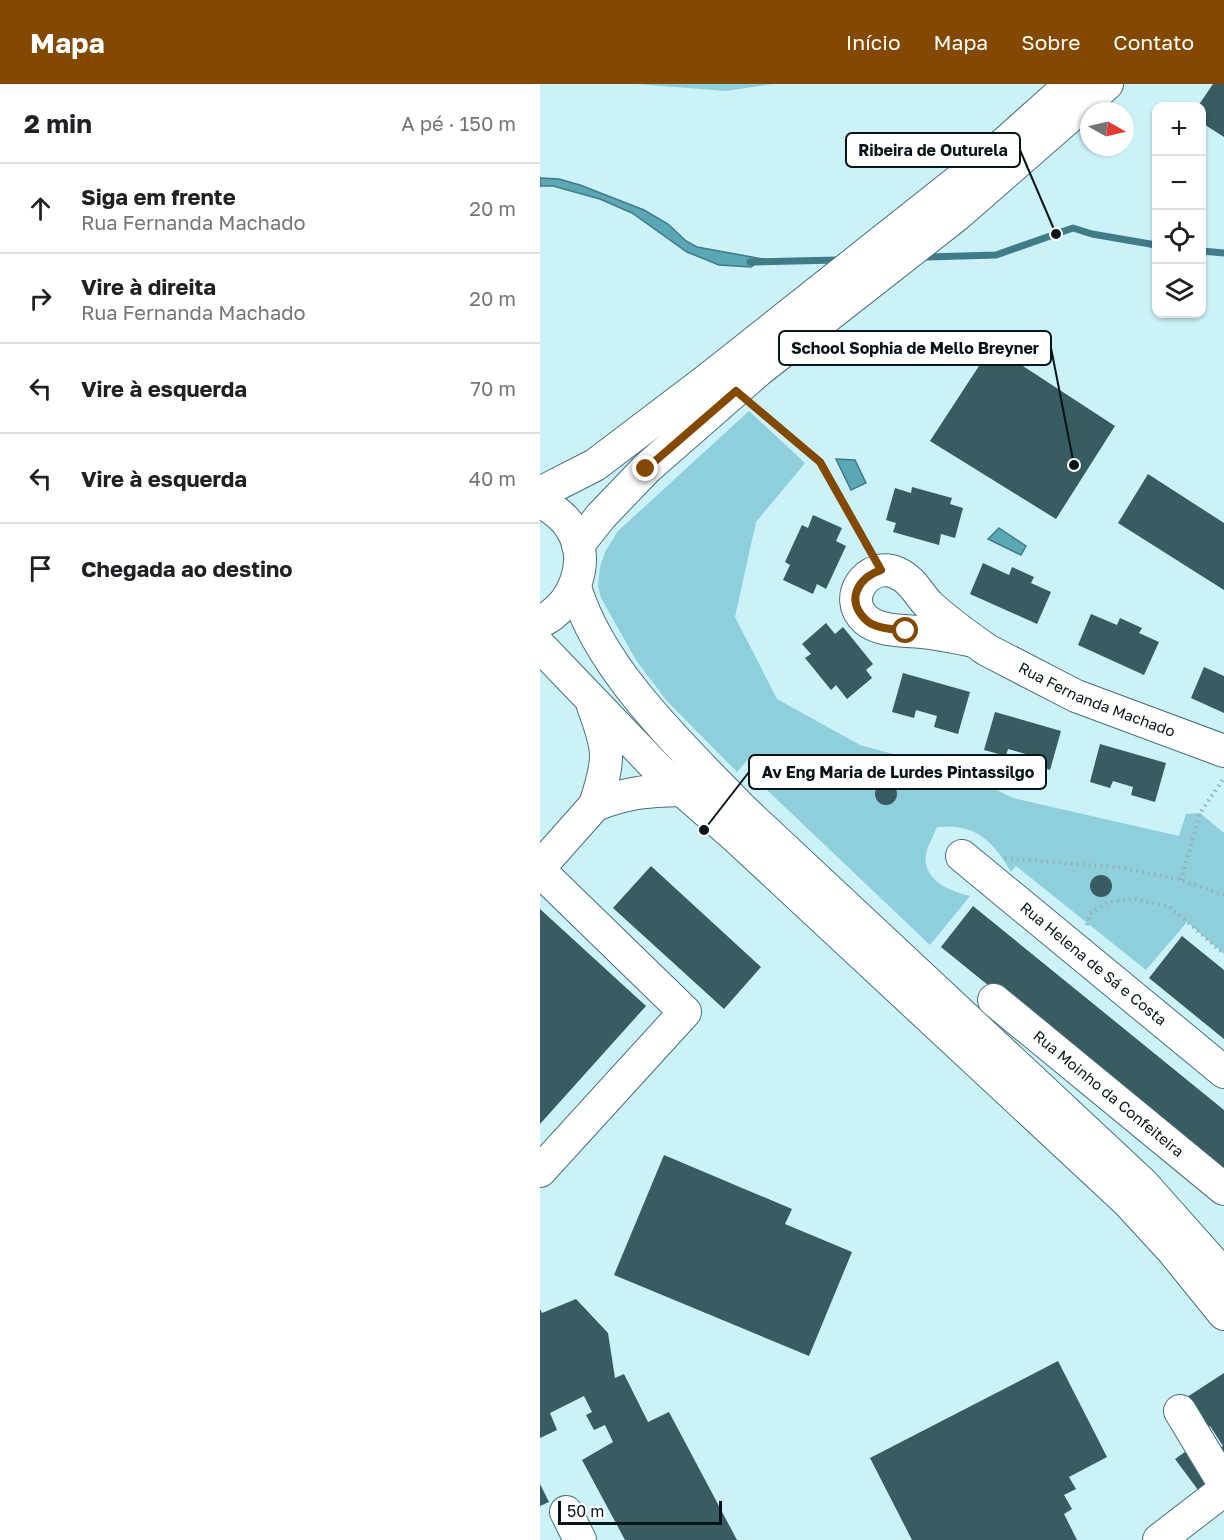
<!DOCTYPE html>
<html lang="pt">
<meta charset="utf-8">
<style>
:root{--surface:#fff;--page:#f6f6f6;--text:#202124;--muted:#757577;--line:#e0e0e0;--accent:#844900}
body{margin:0;font-family:"Golos Text",sans-serif;background:var(--page);color:var(--text)}
.controls{position:absolute;right:18px;top:18px;display:grid;overflow:hidden;border-radius:12px;box-shadow:0 2px 4px #0004}
.controls button{width:54px;height:54px;display:grid;place-items:center;padding:0;border:0;border-bottom:2px solid var(--line);background:var(--surface);color:var(--text);font:30px sans-serif}
.compass{position:absolute;left:540px;top:18px;width:54px;height:54px;border-radius:50%;background:var(--surface);box-shadow:0 2px 4px #0004;rotate:98deg}
.scale{position:absolute;left:18px;bottom:15px;width:164px;box-sizing:border-box;padding-left:6px;border:3px solid #071518;border-top:0;font-size:16px;line-height:21px;white-space:nowrap;color:#071518;-webkit-text-stroke:4px #fff;paint-order:stroke}
.stop{position:absolute;width:18px;height:18px;margin:-14px;border:4px solid #844900;border-radius:50%;background:#fff}
.stop.end{background:#844900;border-color:#fff;box-shadow:0 2px 6px #0008}
.list{margin:0;padding:0;list-style:none}
h2{display:flex;justify-content:space-between;align-items:center;height:78px;margin:0;padding:0 24px;font-size:26px}
h2 small{font-size:20px;font-weight:400;color:var(--muted)}
.list li{display:grid;grid-template-columns:39px 1fr auto;gap:18px;align-items:center;box-sizing:border-box;height:90px;padding:0 24px;border-top:2px solid var(--line)}
.list b{display:block;font-size:22px;white-space:nowrap}
.list p{margin:0;font-size:20px;white-space:nowrap;color:var(--muted)}
.list em{font-size:20px;font-style:normal;color:var(--muted)}
.icon{flex:none;width:33px;height:33px;fill:none;stroke:currentColor;stroke-width:2;stroke-linecap:round;stroke-linejoin:round}
.map{position:relative;flex:none;width:684px;height:1456px;overflow:hidden}
header{display:flex;align-items:center;gap:36px;box-sizing:border-box;height:84px;padding:0 30px;background:var(--accent);color:#fff}
header strong{font-size:28px}
nav{display:flex;gap:33px;margin-inline-start:auto;font-size:21px}
main{display:flex}
aside{flex:1;background:var(--surface)}
.map>svg:first-child{display:block}
.green{fill:#8ecfdb}
.water{fill:#5aa7b6;stroke:#417b87;stroke-width:1.5}
.lines{fill:none;stroke-linecap:round;stroke-linejoin:round}
.stream{stroke:#417b87;stroke-width:7}
.building{fill:#395b62}
.minor-casing{stroke:#4b6e74;stroke-width:34}
.path{stroke:#90b0b5;stroke-width:4;stroke-dasharray:1.5 4.5;stroke-linecap:butt}
.minor{stroke:#fff;stroke-width:32}
.route{stroke:#844900;stroke-width:8}
.labels{text-anchor:middle;stroke-width:6;stroke-linejoin:round;paint-order:stroke}
.street-label{font-size:15px;fill:#071518;stroke:#fff}
.leader{fill:none;stroke:#071518;stroke-width:2}
.callout-dot{fill:#071518;stroke:#fff;stroke-width:2}
.callout{fill:#fff;stroke:#071518;stroke-width:2}
.callout-label{font-size:16px;text-anchor:middle;font-weight:bold;fill:#071518}
</style>
<header>
<strong>Mapa</strong>
<nav><a>Início</a><a>Mapa</a><a>Sobre</a><a>Contato</a></nav>
</header>
<main>
<aside>
<h2>2 min<small>A pé · 150 m</small></h2>
<ul class="list">
<li><svg class="icon" aria-label="ahead" viewBox="0 0 24 24"><path d="M12 20V5M6 11l6-6 6 6"/></svg><div><b>Siga em frente</b><p>Rua Fernanda Machado</p></div><em>20 m</em></li>
<li><svg class="icon" aria-label="right" viewBox="0 0 24 24"><path d="M7 20v-9h11M14 6l5 5-5 5"/></svg><div><b>Vire à direita</b><p>Rua Fernanda Machado</p></div><em>20 m</em></li>
<li><svg class="icon" aria-label="left" viewBox="0 0 24 24"><path d="M17 20v-9H6M10 6l-5 5 5 5"/></svg><div><b>Vire à esquerda</b></div><em>70 m</em></li>
<li><svg class="icon" aria-label="left" viewBox="0 0 24 24"><path d="M17 20v-9H6M10 6l-5 5 5 5"/></svg><div><b>Vire à esquerda</b></div><em>40 m</em></li>
<li><svg class="icon" aria-label="arrive" viewBox="0 0 24 24"><path d="M6 21V4h12l-3 4 3 4H6"/></svg><div><b>Chegada ao destino</b></div></li>
</ul>
</aside>
<div class="map">
<svg width="684" height="1456" viewBox="0 0 684 1456">
<rect width="100%" height="100%" fill="#cbf2f9"/>
<!-- green -->
<path class="green" d="M96,0H232L186,7Z
M209,327L265,379L216,438L195,533L237,615L320,661L422,689L473,714L639,752L646,730L660,729L684,749V870L647,838L606,886L476,782L471,788C453,757 436,739 397,743C394,751 388,761 386,770C382,796 409,807 430,812L390,861L208,688L216,679L211,672L197,688L126,616L96,576L61,514L58,502L60,483L65,468L78,447Z"/>
<!-- water -->
<path class="water" d="M0,94L19,95L40,101L104,126L128,140L146,157L157,163L223,175L211,183L179,181L147,168L92,129L60,115L13,102H0Z
M296,375L315,376L326,399L311,406Z
M459,444L486,462L481,471L448,455Z"/>
<g class="lines">
<!-- stream -->
<path class="stream" d="M662,167L684,169
M387,173L456,171L533,144L552,150L616,161
M210,178L298,176"/>
</g>
<!-- building -->
<path class="building" d="M673,0H684V53L662,39V22H658Z
M452,262L575,342L516,435L390,357Z
M608,390L684,439V506L578,439Z
M372,403L412,414L410,420L423,424L415,454L401,450L399,461L353,448L356,439L346,436L355,404L371,409Z
M273,431L302,444L296,457L306,462L286,505L277,500L273,510L243,496L250,481L245,478L262,441L268,444Z
M443,479L469,491L472,483L494,493L491,499L511,508L497,540L430,510Z
M551,530L577,541L580,534L602,544L599,549L619,558L604,591L538,561Z
M286,539L295,550L303,543L333,580L326,586L332,594L307,615L296,601L291,606L265,574L271,570L262,560Z
M664,583L684,592V629L651,614Z
M363,589L430,608L418,650L394,643L397,632L376,626L374,634L352,628Z
M455,628L521,647L510,686L486,679L489,671L468,665L466,672L444,666Z
M560,660L626,679L615,718L591,711L593,703L573,697L570,704L550,698Z
M335 710a11 11 0 1 1 22 0a11 11 0 1 1-22 0Z
M111,782L221,883L184,925L73,824Z
M550 802a11 11 0 1 1 22 0a11 11 0 1 1-22 0Z
M433,822L684,1026V1093L401,863Z
M0,825L106,922L0,1040Z
M642,852L684,886V955L609,894Z
M124,1071L252,1125L245,1140L312,1168L269,1272L74,1191Z
M36,1215L68,1249L75,1294L84,1290L108,1338L129,1328L197,1456H85L42,1376L73,1358L65,1341L54,1346L46,1331L52,1328L44,1312L10,1329L17,1346L0,1354V1225L2,1229Z
M518,1277L567,1373L529,1393L536,1405L524,1411L532,1425L524,1430L537,1456H372L330,1374Z
M684,1289V1376L677,1365L683,1362L670,1342L661,1348L641,1317Z
M652,1363L681,1402L664,1414L635,1375Z
M0,1400L9,1418L0,1422Z"/>
<g class="lines">
<!-- minor casing -->
<g class="minor-casing">
<g id="minor">
<path d="M0,409L55,381L167,296L456,67L531,0"/>
<path d="M0,417C12,424 24,432 31,444C52,477 34,522 0,538"/>
<path d="M38,461L61,432L106,385L219,286L417,131L567,0"/>
<path d="M35,503C60,587 142,663 202,725L603,1100L684,1191"/>
<path id="s1" d="M434,557C419,554 404,551 389,549C370,546 341,549 326,536C301,514 328,476 357,489C373,496 378,510 389,521C407,538 427,552 447,566L536,612L684,667"/>
<path d="M0,562L117,684L198,755L587,1117L633,1167L684,1230"/>
<path d="M53,622C70,667 70,675 55,721C89,708 106,707 142,706"/>
<path id="s2" d="M422,772L684,988"/>
<path d="M0,783L55,721"/>
<path d="M0,787L145,928L0,1087"/>
<path id="s3" d="M454,916L684,1105"/>
<path d="M640,1327L684,1400"/>
<path d="M26,1428L40,1456"/>
<path d="M619,1456L684,1406"/>
</g>
</g>
<!-- path -->
<path class="path" d="M215,323L280,377L329,464
M465,774L583,784L641,796L684,811
M641,796L660,729L684,694
M547,841L550,830L569,818L596,815L630,823L684,870"/>
<!-- minor -->
<use href="#minor" class="minor"/>
</g>
<g class="lines">
<!-- route -->
<path class="route" d="M106,385L196,307L280,378L341,486C318,494 305,516 326,536C336,545 353,545 366,547"/>
</g>
<g class="labels">
<!-- street labels -->
<g class="street-label">
<text dy="5" stroke="none"><textPath href="#s1" startOffset="432">Rua Fernanda Machado</textPath></text>
<text dy="5" stroke="none"><textPath href="#s2" startOffset="170">Rua Helena de Sá e Costa</textPath></text>
<text dy="5" stroke="none"><textPath href="#s3" startOffset="148">Rua Moinho da Confeiteira</textPath></text>
</g>
</g>
<!-- callouts -->
<path class="leader" d="M516 150L480 66M534 381L511 264M164 746L209 688"/>
<g class="callout-dot">
<circle cx="516" cy="150" r="6"/>
<circle cx="534" cy="381" r="6"/>
<circle cx="164" cy="746" r="6"/>
</g>
<g class="callout">
<rect x="306" y="49" width="174" height="34" rx="6"/>
<rect x="239" y="247" width="272" height="34" rx="6"/>
<rect x="209" y="671" width="297" height="34" rx="6"/>
</g>
<g class="callout-label">
<text x="393" y="72">Ribeira de Outurela</text>
<text x="375" y="270">School Sophia de Mello Breyner</text>
<text x="358" y="694">Av Eng Maria de Lurdes Pintassilgo</text>
</g>
</svg>
<div class="controls">
<button>+</button>
<button>−</button>
<button><svg class="icon" aria-label="locate" viewBox="0 0 24 24"><circle cx="12" cy="12" r="6"/><path d="M12 2v4M12 18v4M2 12h4M18 12h4"/></svg></button>
<button><svg class="icon" aria-label="layers" viewBox="0 0 24 24"><path d="M12 4l9 5-9 5-9-5zM3 14l9 5 9-5"/></svg></button>
</div>
<svg class="compass" viewBox="-18 -18 36 36"><path d="M0-13l5 13h-10z" fill="#e53935"/><path d="M0 13l5-13h-10z" fill="#757577"/></svg>
<div class="scale">50 m</div>
<div class="stop" style="left:366px;top:547px"></div>
<div class="stop end" style="left:106px;top:385px"></div>
</div>
</main>
